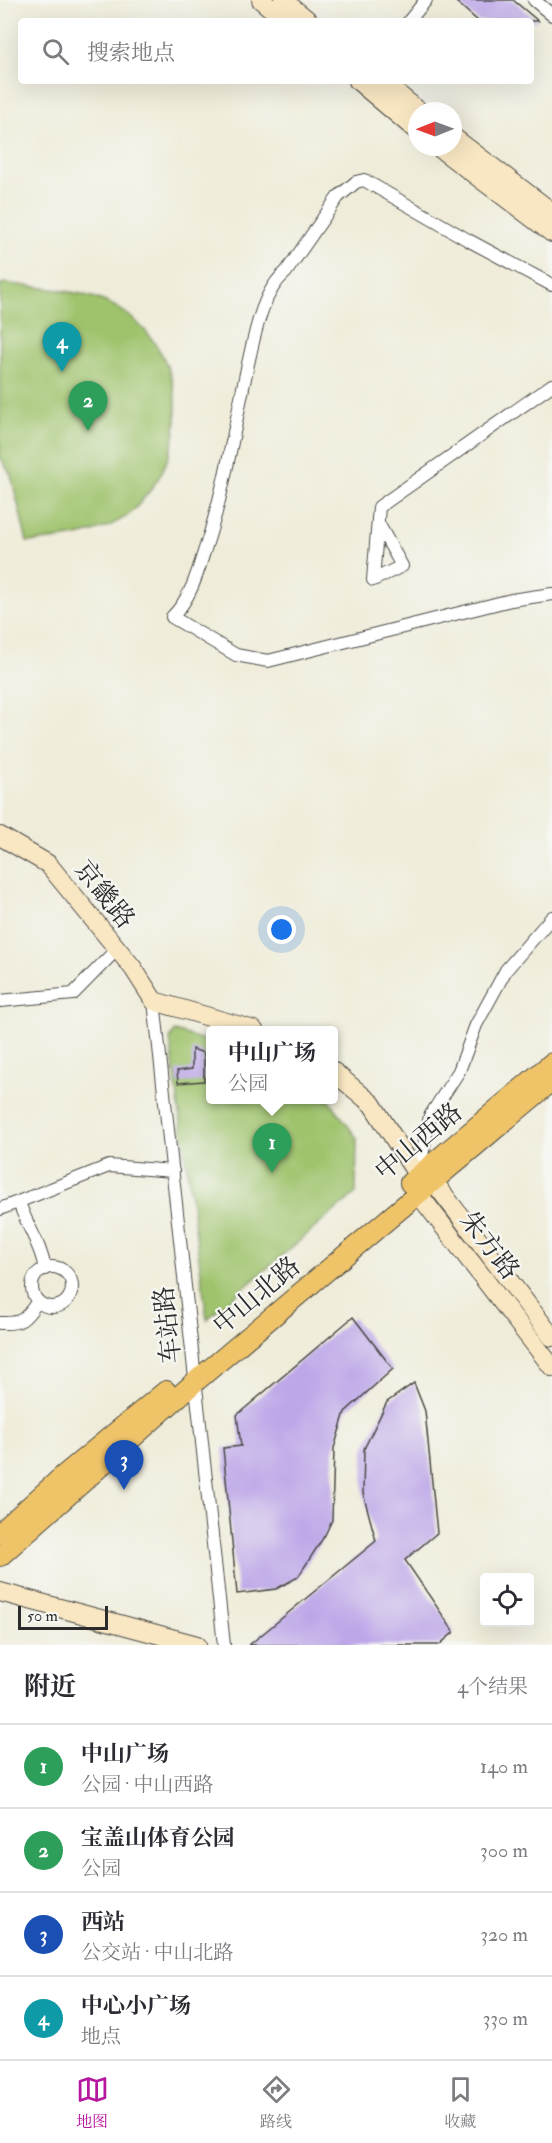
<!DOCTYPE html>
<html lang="zh">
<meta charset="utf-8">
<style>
:root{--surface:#fff;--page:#f7f7f7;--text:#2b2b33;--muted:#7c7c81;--line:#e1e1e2;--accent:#b5179e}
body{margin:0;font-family:"IM FELL Double Pica","Noto Serif SC",serif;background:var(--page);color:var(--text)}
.controls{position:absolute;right:18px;bottom:18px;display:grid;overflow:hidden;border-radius:6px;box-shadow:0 6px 24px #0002}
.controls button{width:54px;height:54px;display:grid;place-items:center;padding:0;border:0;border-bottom:2px solid var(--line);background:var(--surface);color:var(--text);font:30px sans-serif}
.compass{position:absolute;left:408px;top:102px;width:54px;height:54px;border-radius:50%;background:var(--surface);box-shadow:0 6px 24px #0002;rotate:269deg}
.scale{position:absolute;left:18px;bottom:15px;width:90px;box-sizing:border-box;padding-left:6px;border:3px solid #2b2b2b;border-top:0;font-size:16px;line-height:21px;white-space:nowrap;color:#2b2b2b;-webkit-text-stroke:4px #f6f6f2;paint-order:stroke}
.you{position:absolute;left:282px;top:930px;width:21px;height:21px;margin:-15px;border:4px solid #fff;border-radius:50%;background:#1a73e8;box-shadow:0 0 0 9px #1a73e833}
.badge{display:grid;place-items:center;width:39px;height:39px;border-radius:50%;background:var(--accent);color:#fff;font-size:20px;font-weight:700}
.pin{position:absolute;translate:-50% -50px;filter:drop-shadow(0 2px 3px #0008)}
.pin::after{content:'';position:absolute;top:32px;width:21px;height:18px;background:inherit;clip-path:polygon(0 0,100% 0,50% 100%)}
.popup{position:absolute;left:206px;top:1026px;width:132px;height:78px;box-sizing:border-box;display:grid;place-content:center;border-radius:6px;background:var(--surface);filter:drop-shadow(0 2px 4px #0005);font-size:20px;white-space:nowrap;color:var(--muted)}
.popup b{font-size:22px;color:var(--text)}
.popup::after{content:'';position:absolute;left:50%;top:100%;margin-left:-12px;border:12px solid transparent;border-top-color:var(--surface)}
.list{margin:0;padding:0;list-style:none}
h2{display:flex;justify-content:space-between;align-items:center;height:78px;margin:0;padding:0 24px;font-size:26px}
h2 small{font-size:20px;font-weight:400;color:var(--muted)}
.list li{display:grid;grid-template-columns:39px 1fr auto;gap:18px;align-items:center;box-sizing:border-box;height:84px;padding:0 24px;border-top:2px solid var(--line)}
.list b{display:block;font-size:22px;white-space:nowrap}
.list p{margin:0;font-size:20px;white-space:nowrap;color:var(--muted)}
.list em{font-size:20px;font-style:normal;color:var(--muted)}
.icon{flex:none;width:33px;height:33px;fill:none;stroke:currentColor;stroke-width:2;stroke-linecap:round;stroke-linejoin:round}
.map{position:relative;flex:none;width:552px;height:1645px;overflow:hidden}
.search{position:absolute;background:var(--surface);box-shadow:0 6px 24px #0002;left:18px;right:18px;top:18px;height:66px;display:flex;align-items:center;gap:15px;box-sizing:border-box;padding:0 21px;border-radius:6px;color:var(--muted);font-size:22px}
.sheet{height:414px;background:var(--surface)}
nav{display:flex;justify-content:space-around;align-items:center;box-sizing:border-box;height:84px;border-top:2px solid var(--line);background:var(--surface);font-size:16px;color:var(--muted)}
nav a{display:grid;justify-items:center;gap:3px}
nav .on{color:var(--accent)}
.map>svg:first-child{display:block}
.green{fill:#9fc36c;stroke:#65774c;stroke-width:1.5}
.building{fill:#bda7e8}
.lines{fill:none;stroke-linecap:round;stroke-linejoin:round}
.street-casing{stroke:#484845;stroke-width:14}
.secondary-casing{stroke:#484845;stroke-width:20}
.primary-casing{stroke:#484845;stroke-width:22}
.street{stroke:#fff;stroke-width:12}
.secondary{stroke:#f9e7c3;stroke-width:18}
.primary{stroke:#efc469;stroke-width:20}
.labels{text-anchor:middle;stroke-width:4.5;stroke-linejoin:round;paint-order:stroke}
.street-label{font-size:26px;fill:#2b2b2b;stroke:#f6f6f2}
</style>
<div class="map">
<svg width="552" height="1645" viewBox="0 0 552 1645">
<rect width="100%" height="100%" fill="#f6f6f2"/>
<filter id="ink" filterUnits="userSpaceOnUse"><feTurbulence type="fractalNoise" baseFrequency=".0167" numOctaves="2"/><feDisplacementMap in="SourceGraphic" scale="12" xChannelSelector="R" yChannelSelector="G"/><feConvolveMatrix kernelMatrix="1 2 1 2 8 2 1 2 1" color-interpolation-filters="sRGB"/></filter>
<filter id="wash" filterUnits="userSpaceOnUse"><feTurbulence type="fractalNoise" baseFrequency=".008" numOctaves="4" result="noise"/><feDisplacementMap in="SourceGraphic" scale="24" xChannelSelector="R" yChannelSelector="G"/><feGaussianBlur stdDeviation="1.35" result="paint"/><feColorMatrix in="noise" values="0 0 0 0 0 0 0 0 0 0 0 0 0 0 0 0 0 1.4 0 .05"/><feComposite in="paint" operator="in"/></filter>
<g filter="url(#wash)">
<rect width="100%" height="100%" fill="#efecd9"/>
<!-- green -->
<path class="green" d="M4,283C45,289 93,289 127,314C187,359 192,445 143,499C139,504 135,509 131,513C101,536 63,539 27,542L11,475L0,457V285Z
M175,1031L210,1042V1100H329L357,1138L356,1193L207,1319L170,1039Z"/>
<g id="blocks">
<!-- building -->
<path class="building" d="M454,0H513L538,21H478Z
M192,1049L204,1053V1081L178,1083L177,1071L192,1069Z
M353,1317L393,1369L345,1412L334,1448L332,1520L325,1535L298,1577L276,1589L237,1594L223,1448L241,1446L237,1415Z
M414,1383L425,1411L437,1533L405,1560L454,1632L439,1645H249L376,1541L363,1493L364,1449L387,1402Z"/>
</g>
</g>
<g filter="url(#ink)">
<use href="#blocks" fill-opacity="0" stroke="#484845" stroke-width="1.5"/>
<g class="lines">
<!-- street casing -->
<g class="street-casing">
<path id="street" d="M534,0L552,15
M409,21L426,0
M552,285L468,240L364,180L356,182L338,197L286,272C264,290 256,328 250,355C235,421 226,487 204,552C197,575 190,599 172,617L236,655L268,661L511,600L552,594
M378,523L402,566L373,580L379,507L552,385
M0,1001L73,994L117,949
M154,1001L224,1645
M418,1175L430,1116L459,1071L476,1025L506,970L552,917
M19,1202C26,1225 41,1244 45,1269
M0,1209L109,1166L173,1171
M32 1287a20 20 0 1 1 40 0a20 20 0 1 1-40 0Z
M0,1323C23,1324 25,1319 38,1301"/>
</g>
<!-- secondary casing -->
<g class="secondary-casing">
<path id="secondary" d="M261,0L286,21
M283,0L309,21
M358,81L417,131
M382,81L419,111
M453,137L552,212
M438,147L552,233
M0,836L48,864L133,968L154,1001L254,1030
M334,1072L372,1104L418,1176
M425,1170L552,1337
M410,1183L552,1367
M0,1592L197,1645"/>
</g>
<!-- primary casing -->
<g class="primary-casing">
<path id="primary" d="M410,1183L552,1063
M0,1533L63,1476L166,1391
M0,1556L196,1381L552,1081"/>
</g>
<!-- street -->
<use href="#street" class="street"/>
<!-- secondary -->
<use href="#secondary" class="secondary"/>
<!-- primary -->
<use href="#primary" class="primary"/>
</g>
</g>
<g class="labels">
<!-- street labels -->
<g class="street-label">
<text transform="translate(105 894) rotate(51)" y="9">京畿路</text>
<text transform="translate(418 1141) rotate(-40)" y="9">中山西路</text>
<text transform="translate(490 1245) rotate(52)" y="9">朱方路</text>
<text transform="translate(256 1295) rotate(-40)" y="9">中山北路</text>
<text transform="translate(167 1325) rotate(-96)" y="9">车站路</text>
</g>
</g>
</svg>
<div class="controls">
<button><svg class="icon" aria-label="locate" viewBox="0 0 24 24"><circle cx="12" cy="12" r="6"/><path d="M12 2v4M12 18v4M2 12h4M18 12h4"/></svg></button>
</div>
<svg class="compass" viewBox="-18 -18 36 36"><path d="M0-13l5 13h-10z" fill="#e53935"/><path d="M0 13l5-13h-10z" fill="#7c7c81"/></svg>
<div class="scale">50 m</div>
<div class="you"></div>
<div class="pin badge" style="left:272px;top:1173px;background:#2e9e5b">1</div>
<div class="popup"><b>中山广场</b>公园</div>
<div class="pin badge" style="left:88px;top:431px;background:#2e9e5b">2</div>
<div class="pin badge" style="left:124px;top:1490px;background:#1a4fb4">3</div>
<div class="pin badge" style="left:62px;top:372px;background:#0f9aa8">4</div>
<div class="search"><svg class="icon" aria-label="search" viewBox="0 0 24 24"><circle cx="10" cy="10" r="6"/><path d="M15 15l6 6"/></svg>搜索地点</div>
</div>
<section class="sheet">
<h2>附近<small>4个结果</small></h2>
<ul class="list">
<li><span class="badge" style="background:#2e9e5b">1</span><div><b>中山广场</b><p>公园 · 中山西路</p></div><em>140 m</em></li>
<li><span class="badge" style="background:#2e9e5b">2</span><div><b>宝盖山体育公园</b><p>公园</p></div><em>300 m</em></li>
<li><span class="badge" style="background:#1a4fb4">3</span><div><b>西站</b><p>公交站 · 中山北路</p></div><em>320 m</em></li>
<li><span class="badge" style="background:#0f9aa8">4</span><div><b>中心小广场</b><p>地点</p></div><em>330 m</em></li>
</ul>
</section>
<nav>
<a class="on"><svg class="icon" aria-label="map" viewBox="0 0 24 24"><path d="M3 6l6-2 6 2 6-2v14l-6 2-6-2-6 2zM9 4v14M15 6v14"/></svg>地图</a>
<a><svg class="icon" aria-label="directions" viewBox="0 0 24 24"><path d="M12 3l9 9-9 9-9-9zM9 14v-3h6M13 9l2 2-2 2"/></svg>路线</a>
<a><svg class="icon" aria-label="saved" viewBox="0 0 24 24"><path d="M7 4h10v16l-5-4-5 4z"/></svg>收藏</a>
</nav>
